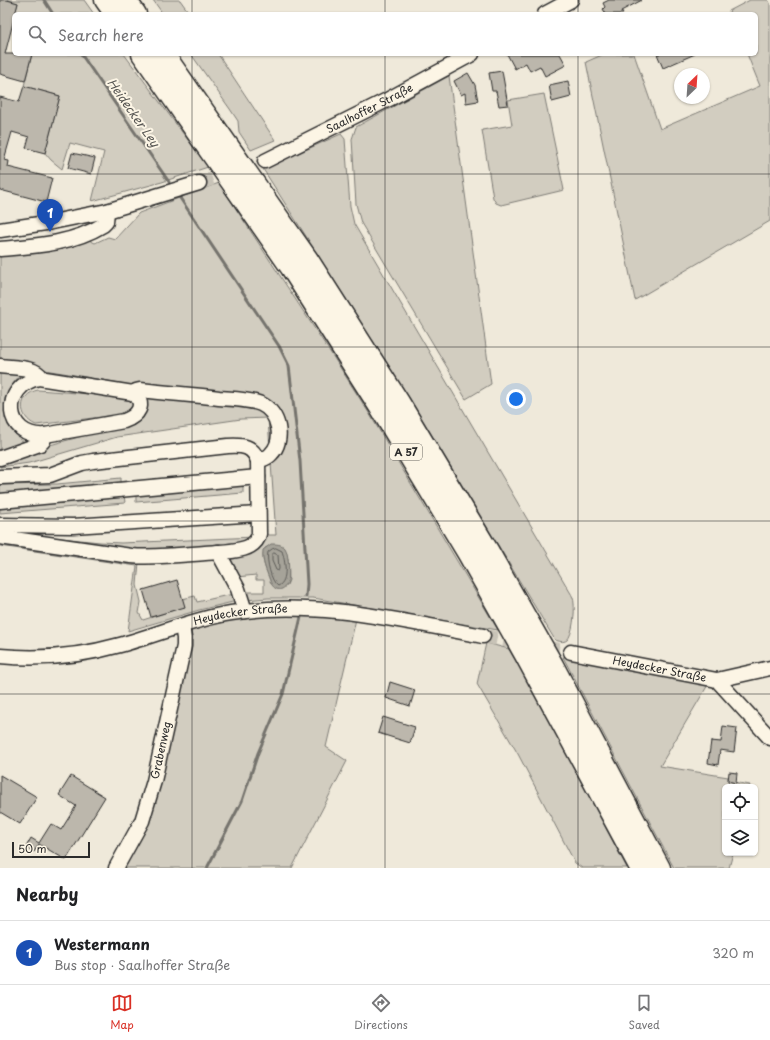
<!DOCTYPE html>
<meta charset="utf-8">
<style>
:root{--surface:#fff;--page:#f6f6f6;--text:#202124;--muted:#757577;--line:#e0e0e0;--accent:#d93025}
body{margin:0;font-family:"Playpen Sans",sans-serif;background:var(--page);color:var(--text)}
.controls{position:absolute;right:12px;bottom:12px;display:grid;overflow:hidden;border-radius:6px;box-shadow:0 1px 3px #0004}
.controls button{width:36px;height:36px;display:grid;place-items:center;padding:0;border:0;border-bottom:1px solid var(--line);background:var(--surface);color:var(--text);font:20px sans-serif}
.compass{position:absolute;left:674px;top:68px;width:36px;height:36px;border-radius:50%;background:var(--surface);box-shadow:0 1px 3px #0004;rotate:25deg}
.scale{position:absolute;left:12px;bottom:10px;width:78px;box-sizing:border-box;padding-left:4px;border:2px solid #2b2b2b;border-top:0;font-size:11px;line-height:14px;white-space:nowrap;color:#2b2b2b;-webkit-text-stroke:3px #fcf5e5;paint-order:stroke}
.you{position:absolute;left:516px;top:399px;width:14px;height:14px;margin:-10px;border:3px solid #fff;border-radius:50%;background:#1a73e8;box-shadow:0 0 0 6px #1a73e833}
.badge{display:grid;place-items:center;width:26px;height:26px;border-radius:50%;background:var(--accent);color:#fff;font-size:13px;font-weight:700}
.pin{position:absolute;translate:-50% -33px;filter:drop-shadow(0 1px 2px #0008)}
.pin::after{content:'';position:absolute;top:21px;width:14px;height:12px;background:inherit;clip-path:polygon(0 0,100% 0,50% 100%)}
.list{margin:0;padding:0;list-style:none}
h2{display:flex;justify-content:space-between;align-items:center;height:52px;margin:0;padding:0 16px;font-size:17px}
h2 small{font-size:13px;font-weight:400;color:var(--muted)}
.list li{display:grid;grid-template-columns:26px 1fr auto;gap:12px;align-items:center;box-sizing:border-box;height:64px;padding:0 16px;border-top:1px solid var(--line)}
.list b{display:block;font-size:15px;white-space:nowrap}
.list p{margin:0;font-size:13px;white-space:nowrap;color:var(--muted)}
.list em{font-size:13px;font-style:normal;color:var(--muted)}
.icon{flex:none;width:22px;height:22px;fill:none;stroke:currentColor;stroke-width:2;stroke-linecap:round;stroke-linejoin:round}
.map{position:relative;flex:none;width:770px;height:868px;overflow:hidden}
.search{position:absolute;background:var(--surface);box-shadow:0 1px 3px #0004;left:12px;right:12px;top:12px;height:44px;display:flex;align-items:center;gap:10px;box-sizing:border-box;padding:0 14px;border-radius:6px;color:var(--muted);font-size:15px}
.sheet{height:116px;background:var(--surface)}
nav{display:flex;justify-content:space-around;align-items:center;box-sizing:border-box;height:56px;border-top:1px solid var(--line);background:var(--surface);font-size:11px;color:var(--muted)}
nav a{display:grid;justify-items:center;gap:2px}
nav .on{color:var(--accent)}
.map>svg:first-child{display:block}
.green{fill:#d2cdc0;stroke:#7e7c76;fill-rule:evenodd}
.water{fill:#a6a399;stroke:#75736d}
.lines{fill:none;stroke-linecap:round;stroke-linejoin:round}
.shore{stroke:#5c5b57;stroke-width:1}
.stream{stroke:#75736d;stroke-width:3}
.building{fill:#bcb7ac;stroke:#2b2b2b}
.minor-tunnel{stroke:#c8c3b7;stroke-width:14;stroke-dasharray:14 7;stroke-linecap:butt}
.minor-casing{stroke:#2b2b2b;stroke-width:17}
.highway-casing{stroke:#2b2b2b;stroke-width:23}
.minor{stroke:#fcf5e5;stroke-width:14}
.highway{stroke:#fcf5e5;stroke-width:20}
.grid{fill:none;stroke:#2b2b2b;stroke-width:1;stroke-opacity:0.55}
.labels{text-anchor:middle;stroke-width:4;stroke-linejoin:round;paint-order:stroke}
.shield{fill:#fcf5e5;stroke:#6a6863;stroke-width:1}
.shield-label{font-size:10px;font-weight:bold;fill:#2b2b2b}
.street-label{font-size:11px;fill:#2b2b2b;stroke:#fcf5e5}
.water-label{font-size:12px;font-style:italic;fill:#565552;stroke:#fcf5e5}
</style>
<div class="map">
<svg width="770" height="868" viewBox="0 0 770 868">
<rect width="100%" height="100%" fill="#efe9da"/>
<filter id="ink" filterUnits="userSpaceOnUse"><feTurbulence type="fractalNoise" baseFrequency=".025" numOctaves="2"/><feDisplacementMap in="SourceGraphic" scale="8" xChannelSelector="R" yChannelSelector="G"/><feConvolveMatrix kernelMatrix="1 2 1 2 8 2 1 2 1" color-interpolation-filters="sRGB"/></filter>
<g filter="url(#ink)">
<!-- green -->
<path class="green" d="M7,0H84L94,14H15L18,3Z
M153,0H180L190,14H163Z
M750,0H768L770,3V221L635,300L586,62L604,54H634L660,129L760,86L747,54H756V14H730L729,11Z
M32,54H124L208,167L162,182L92,201L104,152L70,143L62,169L51,160L45,153L60,96L24,86Z
M191,54H218L275,140L251,150L239,132L238,121L230,109Z
M449,76L491,384L466,399L361,223L356,204L352,139L356,127Z
M544,94L564,190L501,205L496,203L493,198L482,130L512,125L508,100Z
M341,134L345,139L350,206L354,224L570,592C572,595 574,599 574,604C575,611 573,635 567,640C563,643 559,641 555,640L412,402L263,169Z
M219,183L334,358L369,413L498,630L313,598H268L246,600L245,596L248,592H264V580H256V575L237,577L224,558L266,535H276L271,463L275,411L69,374L0,363V253L89,240L95,243L108,237L115,239L139,213ZM266,547L288,558L289,580L287,585L271,584C268,573 258,557 266,547Z
M0,369L22,374C0,391 0,433 30,445L0,455Z
M38,390L127,397L131,398L134,406L126,414L36,425C17,417 18,394 38,390Z
M142,393L244,403C250,404 255,405 260,407C277,415 278,437 270,451L268,418L241,419L117,437L29,463L0,467V460L39,448L137,421C147,414 148,403 142,393Z
M121,478V487L0,497V485L57,484Z
M243,483V493L136,502V493Z
M124,494L125,503L0,513V504Z
M31,535L100,542L121,543L255,537L252,541L157,553Z
M0,541L139,562L137,585L141,602L139,613L143,620L174,610L182,599L195,596L197,602L233,594L237,601L199,610L128,631L137,566L0,546Z
M286,612L356,619L326,747L347,761L292,868H116L142,821L182,633L246,615Z
M486,643L509,649L533,690L627,868H582L575,863L518,754L477,684Z
M563,657L588,660L709,683L660,766L728,777V781L750,785L749,787H725V853H733L729,868H674Z"/>
<!-- water -->
<path class="water" d="M271,544C276,544 282,544 285,548C289,553 290,579 287,584C281,594 272,589 270,580C266,569 262,563 263,550Z"/>
<g class="lines">
<!-- shore -->
<path class="shore" d="M276,548L282,551C285,560 289,581 278,586C271,582 266,560 268,552L272,549Z
M274,553L278,555L279,569L278,571L276,570L272,561V555Z"/>
<!-- stream -->
<path class="stream" d="M44,0L53,14
M81,54L169,182
M180,198L279,346L289,366L300,461L307,584L306,596
M207,868L242,801L258,753L283,694L301,617"/>
</g>
<!-- building -->
<path class="building" d="M0,0H7L18,3L5,54H32L25,81L0,74Z
M609,0H642L621,11L623,14H606L603,9L605,7L603,3Z
M507,54H560L566,65L545,76L540,66L530,71L526,63L515,69Z
M657,54H695L663,68Z
M502,71L508,105L499,106L496,91H492L489,73Z
M468,73L475,85L478,101L466,103L465,93L461,95L454,81Z
M568,81L571,97L552,102L549,85Z
M24,86L60,96L45,153L26,148L29,137L12,132L4,160L9,161L8,167L52,178L46,202L0,190V97L19,102Z
M72,153L95,158L91,174L68,168Z
M177,580L185,607L151,617L143,590Z
M390,682L415,690L410,706L386,698Z
M383,717L415,727L410,743L378,733Z
M723,726L737,728L734,752L720,750L718,765L708,763L711,741L721,742Z
M729,772L737,773L736,783L728,781Z
M0,775L37,797L20,824L0,812Z
M71,776L105,797L66,860L39,844L34,852L26,847L31,838L39,843L51,824L61,830L76,806L59,795Z"/>
<g class="lines">
<!-- minor-tunnel -->
<path class="minor-tunnel" d="M199,183L265,161
M483,636L571,652"/>
<!-- minor casing -->
<g class="minor-casing">
<g id="minor">
<path d="M545,14L571,0"/>
<path id="s1" d="M265,161L389,99L472,54"/>
<path d="M0,230L52,222L107,211L199,183"/>
<path d="M0,249C35,246 72,244 103,225L106,222L107,211"/>
<path d="M0,366C13,368 35,366 42,378"/>
<path d="M39,378L133,393C147,404 138,416 124,421L45,435C4,438 0,386 39,378Z"/>
<path d="M133,393L136,391L140,390C167,393 193,395 219,398C233,399 249,399 261,404C279,412 285,440 271,454C268,458 263,459 258,461"/>
<path d="M0,458L40,444L43,441L45,435"/>
<path d="M0,477L50,475L82,463L93,461L228,446C243,445 253,446 258,461L259,534C258,539 255,543 250,546C240,552 217,552 205,553C180,555 155,558 131,556L0,537"/>
<path d="M0,501L258,477"/>
<path d="M0,525L73,526L258,514"/>
<path d="M218,552L238,589L245,611"/>
<path id="s2" d="M571,652L717,680L770,738"/>
<path id="s3" d="M0,656C41,660 81,656 120,645C157,635 193,619 231,613C315,599 401,621 483,636"/>
<path d="M717,680L770,668"/>
<path id="s4" d="M116,868L142,821L154,781L184,646V638L182,626"/>
</g>
</g>
<!-- highway casing -->
<g class="highway-casing">
<path id="highway" d="M105,0L115,14
M126,0L136,14
M142,54L291,268L380,408L468,554L525,655L640,868
M164,54L307,258L399,402L489,552L553,665L660,868"/>
</g>
<!-- minor -->
<use href="#minor" class="minor"/>
<!-- highway -->
<use href="#highway" class="highway"/>
</g>
</g>
<!-- grid -->
<path class="grid" d="M192,0V14M385,0V14M578,0V14M192,54V868M385,54V868M578,54V868M0,174H770M0,347H770M0,521H770M0,694H770"/>
<g class="labels">
<!-- shield labels -->
<rect class="shield" x="390" y="444" width="32" height="16" rx="3"/>
<g class="shield-label">
<text x="406" y="456">A 57</text>
</g>
<!-- street labels -->
<g class="street-label">
<text dy="4" stroke="none"><textPath href="#s1" startOffset="117">Saalhoffer Straße</textPath></text>
<text dy="4" stroke="none"><textPath href="#s3" startOffset="246">Heydecker Straße</textPath></text>
<text dy="4" stroke="none"><textPath href="#s2" startOffset="90">Heydecker Straße</textPath></text>
<text dy="4" stroke="none"><textPath href="#s4" startOffset="127">Grabenweg</textPath></text>
</g>
<!-- water labels -->
<g class="water-label">
<text transform="translate(133 113) rotate(55)" y="4">Heidecker Ley</text>
</g>
</g>
</svg>
<div class="controls">
<button><svg class="icon" aria-label="locate" viewBox="0 0 24 24"><circle cx="12" cy="12" r="6"/><path d="M12 2v4M12 18v4M2 12h4M18 12h4"/></svg></button>
<button><svg class="icon" aria-label="layers" viewBox="0 0 24 24"><path d="M12 4l9 5-9 5-9-5zM3 14l9 5 9-5"/></svg></button>
</div>
<svg class="compass" viewBox="-18 -18 36 36"><path d="M0-13l5 13h-10z" fill="#e53935"/><path d="M0 13l5-13h-10z" fill="#757577"/></svg>
<div class="scale">50 m</div>
<div class="you"></div>
<div class="pin badge" style="left:50px;top:232px;background:#1a4fb4">1</div>
<div class="search"><svg class="icon" aria-label="search" viewBox="0 0 24 24"><circle cx="10" cy="10" r="6"/><path d="M15 15l6 6"/></svg>Search here</div>
</div>
<section class="sheet">
<h2>Nearby<small></small></h2>
<ul class="list">
<li><span class="badge" style="background:#1a4fb4">1</span><div><b>Westermann</b><p>Bus stop · Saalhoffer Straße</p></div><em>320 m</em></li>
</ul>
</section>
<nav>
<a class="on"><svg class="icon" aria-label="map" viewBox="0 0 24 24"><path d="M3 6l6-2 6 2 6-2v14l-6 2-6-2-6 2zM9 4v14M15 6v14"/></svg>Map</a>
<a><svg class="icon" aria-label="directions" viewBox="0 0 24 24"><path d="M12 3l9 9-9 9-9-9zM9 14v-3h6M13 9l2 2-2 2"/></svg>Directions</a>
<a><svg class="icon" aria-label="saved" viewBox="0 0 24 24"><path d="M7 4h10v16l-5-4-5 4z"/></svg>Saved</a>
</nav>
